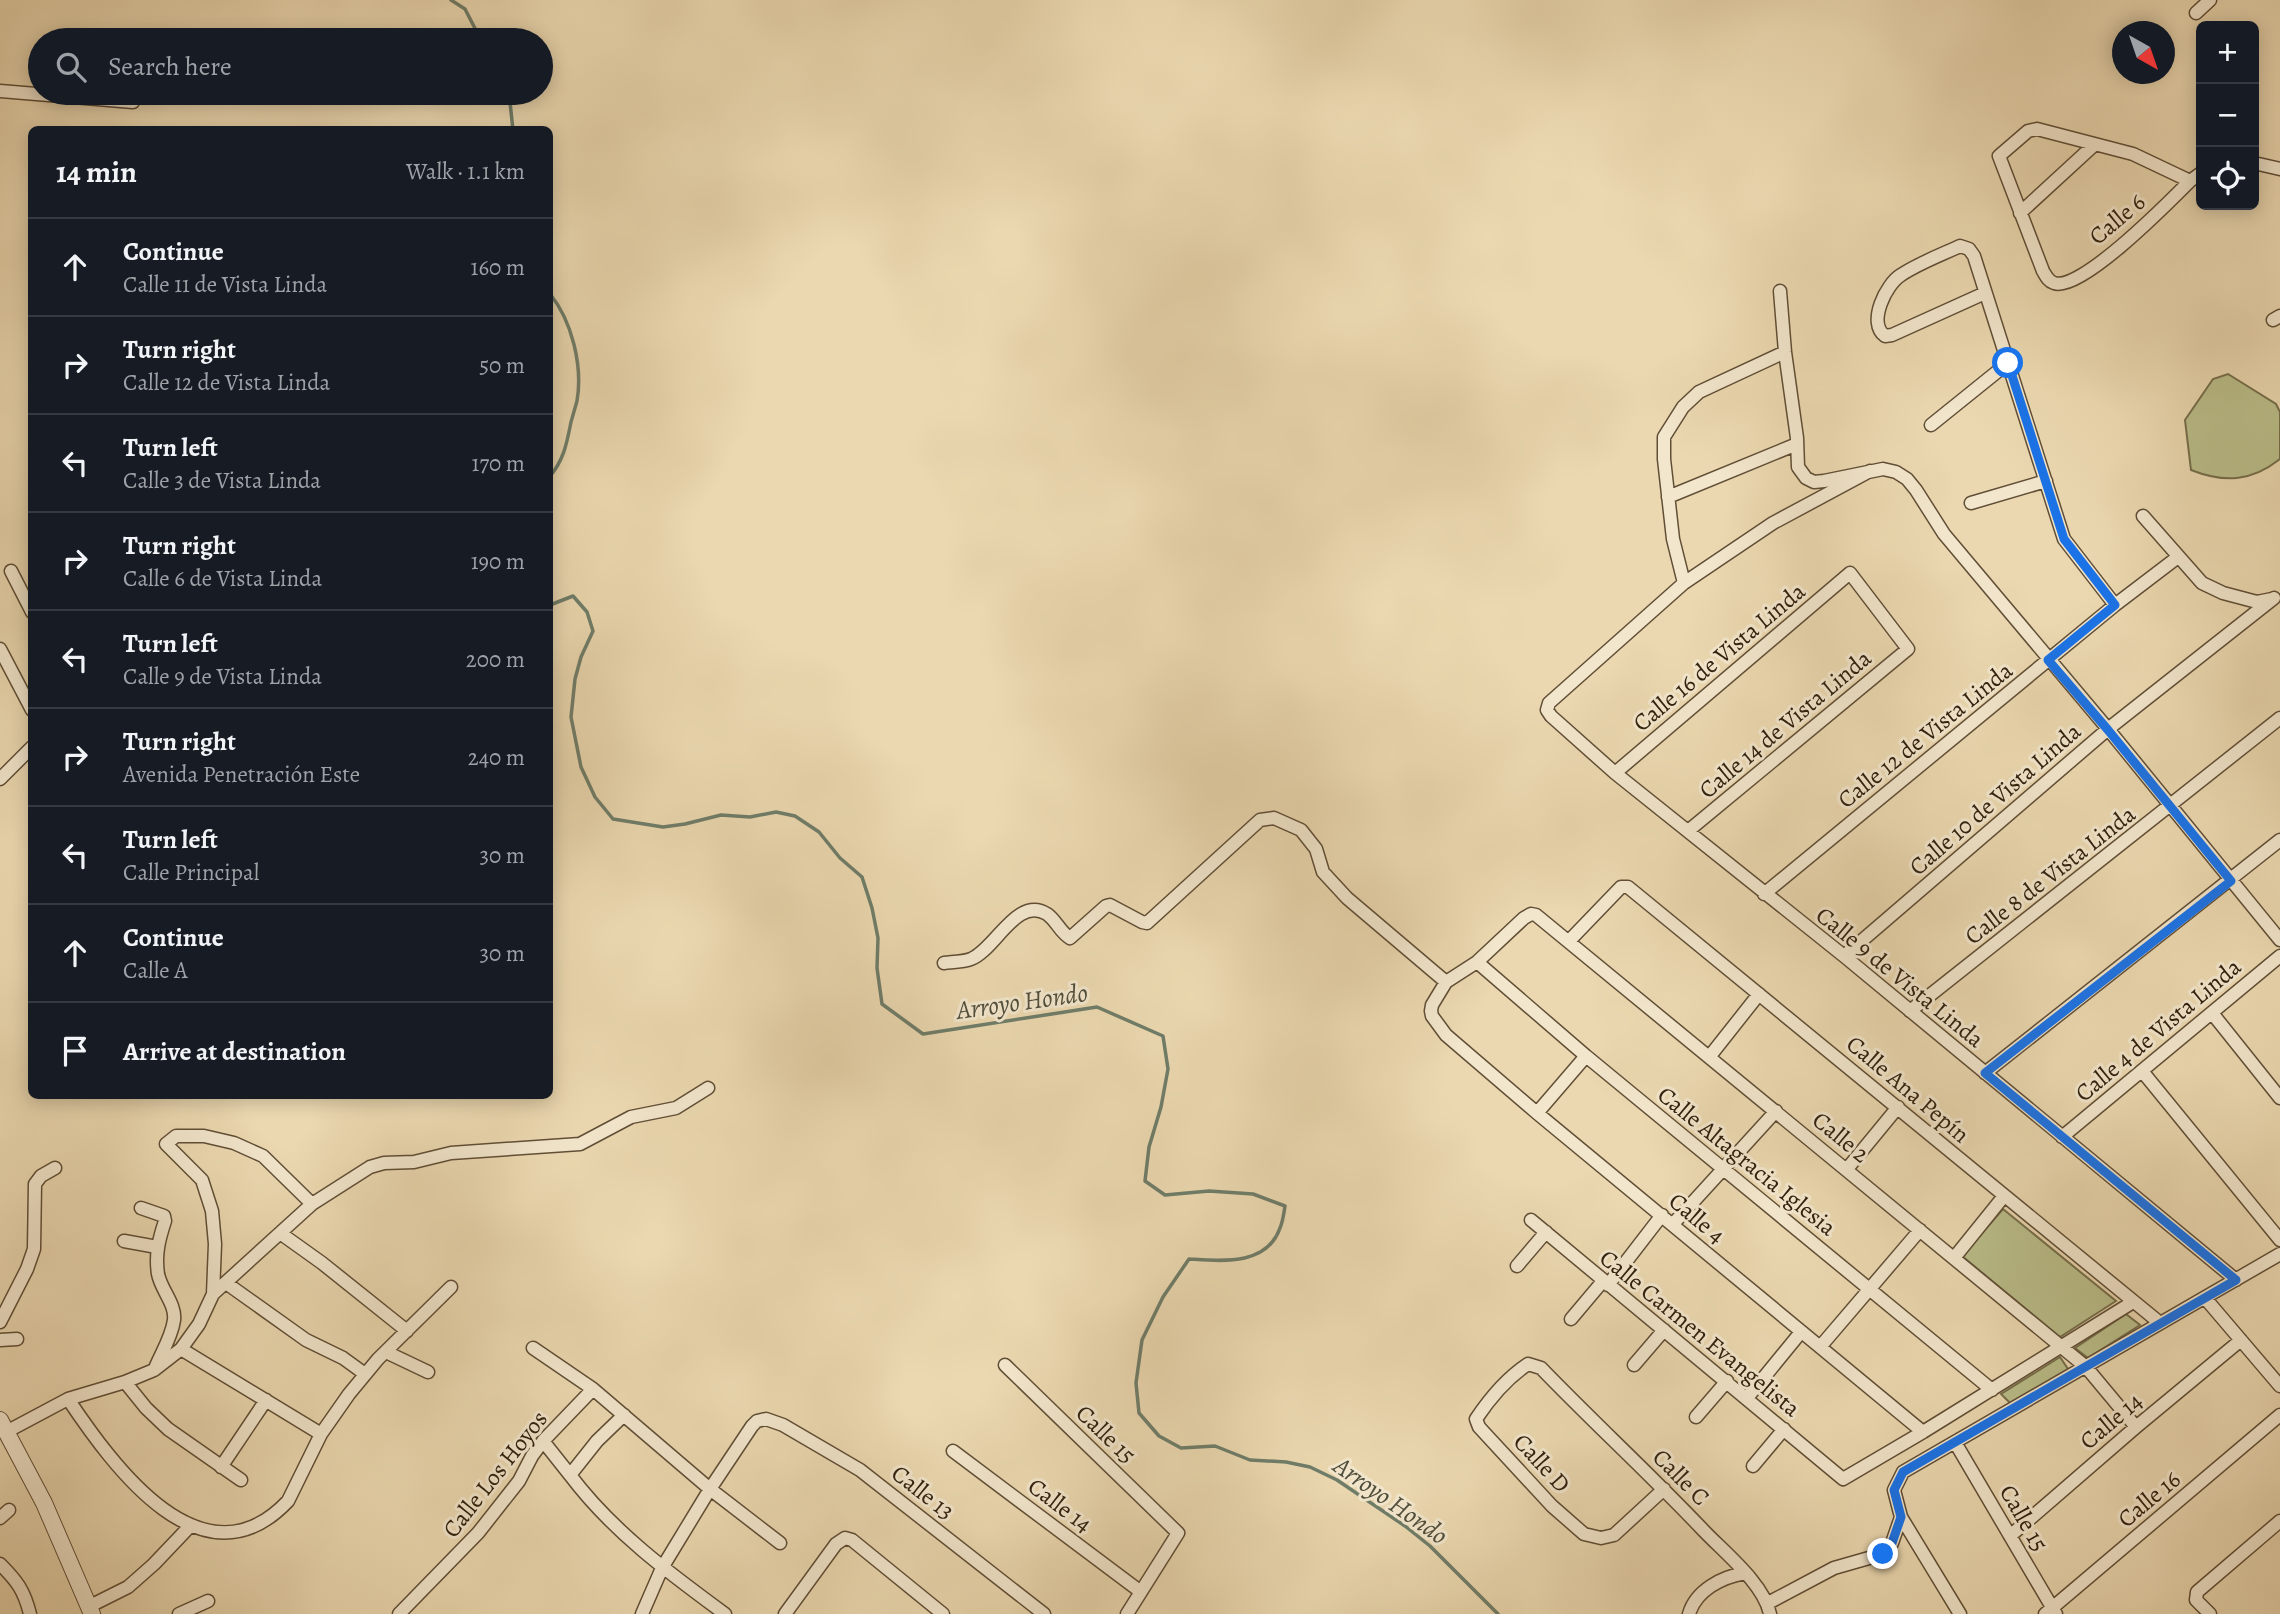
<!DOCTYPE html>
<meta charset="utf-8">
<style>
:root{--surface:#171b24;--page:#242831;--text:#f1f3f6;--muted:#9ea1a6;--line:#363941}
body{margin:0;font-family:Alegreya,serif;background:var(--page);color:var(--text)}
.controls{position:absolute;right:21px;top:21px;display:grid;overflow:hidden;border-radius:10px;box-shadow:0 4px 18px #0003}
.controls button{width:63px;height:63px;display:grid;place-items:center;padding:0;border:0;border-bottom:2px solid var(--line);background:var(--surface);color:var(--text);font:35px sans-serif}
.compass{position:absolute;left:2112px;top:21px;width:63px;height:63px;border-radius:50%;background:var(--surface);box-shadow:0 4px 18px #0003;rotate:140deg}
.stop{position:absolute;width:21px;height:21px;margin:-16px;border:5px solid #1a73e8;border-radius:50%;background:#fff}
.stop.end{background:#1a73e8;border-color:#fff;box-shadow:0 2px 7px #0008}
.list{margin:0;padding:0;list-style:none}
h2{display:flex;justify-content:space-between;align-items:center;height:91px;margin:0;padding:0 28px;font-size:30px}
h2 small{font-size:23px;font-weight:400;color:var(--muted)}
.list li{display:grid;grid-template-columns:46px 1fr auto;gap:21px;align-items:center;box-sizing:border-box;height:98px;padding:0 28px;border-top:2px solid var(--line)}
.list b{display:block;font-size:26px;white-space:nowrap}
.list p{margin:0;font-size:23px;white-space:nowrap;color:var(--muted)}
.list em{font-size:23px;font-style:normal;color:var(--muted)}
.icon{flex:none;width:38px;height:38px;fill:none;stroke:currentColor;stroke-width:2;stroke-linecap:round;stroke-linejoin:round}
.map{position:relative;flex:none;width:2280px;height:1614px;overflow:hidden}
.search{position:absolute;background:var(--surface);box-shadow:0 4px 18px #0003;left:28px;top:28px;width:525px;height:77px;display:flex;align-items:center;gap:18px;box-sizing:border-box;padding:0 24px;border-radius:38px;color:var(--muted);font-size:26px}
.panel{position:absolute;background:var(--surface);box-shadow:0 4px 18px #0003;left:28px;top:126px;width:525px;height:973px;border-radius:10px}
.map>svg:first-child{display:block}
.green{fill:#babe8a;stroke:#766f4c;stroke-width:2}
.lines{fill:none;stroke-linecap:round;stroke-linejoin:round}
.stream{stroke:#6f7d69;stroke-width:3.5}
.minor-casing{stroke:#604e36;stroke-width:15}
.tertiary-casing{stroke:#604e36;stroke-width:18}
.minor{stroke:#f2e6cc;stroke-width:12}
.tertiary{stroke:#f2e6cc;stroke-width:16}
.route{stroke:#1a73e8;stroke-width:9}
.labels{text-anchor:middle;stroke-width:6;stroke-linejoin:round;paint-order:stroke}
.street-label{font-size:24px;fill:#31200e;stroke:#f2e6cc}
.water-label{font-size:26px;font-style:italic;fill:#504e3c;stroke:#f2e6cc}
</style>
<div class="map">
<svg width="2280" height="1614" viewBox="0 0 2280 1614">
<rect width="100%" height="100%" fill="#ebd8b0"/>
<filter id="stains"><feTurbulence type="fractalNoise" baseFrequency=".00286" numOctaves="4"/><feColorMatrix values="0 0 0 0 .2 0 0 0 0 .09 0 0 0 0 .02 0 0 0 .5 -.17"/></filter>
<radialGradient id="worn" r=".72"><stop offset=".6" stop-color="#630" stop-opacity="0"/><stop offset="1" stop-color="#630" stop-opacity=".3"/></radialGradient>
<!-- green -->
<path class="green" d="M2228,374L2276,404L2280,412V459C2251,482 2224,483 2191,470L2185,420L2213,379Z
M2003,1209L2116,1301L2060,1337L1962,1256Z
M2126,1314L2140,1325L2088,1358L2075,1348Z
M2060,1357L2068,1369L2011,1404L2001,1394Z"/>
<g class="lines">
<!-- stream -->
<path class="stream" d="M451,0L465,9L481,40
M509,93L513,130
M550,294C572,321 583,366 577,401C575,408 573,415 571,422C567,442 564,460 550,476
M550,605L573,596L587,612L593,631L581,657L575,679L571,717L581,767L595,797L613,819L663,827L685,824L721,815L750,817L776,812L795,816L819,832L840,858L862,877L872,908L878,938L877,968L882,1004L923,1034L1097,1007L1163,1036L1168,1069L1161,1107L1149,1147L1145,1181L1165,1195L1209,1191L1253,1194L1285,1206C1284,1213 1283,1221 1280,1228C1267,1266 1222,1261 1189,1259L1163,1297L1142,1340L1136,1383L1139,1413L1159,1436L1181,1448L1215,1446L1250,1460L1286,1462L1310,1467L1337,1480L1405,1526L1430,1546L1498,1614"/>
<!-- minor casing -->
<g class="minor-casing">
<path id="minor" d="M2196,13L2210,0
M0,91L133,102
M2254,163L2280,169
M2190,181L2133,154L2037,129L2028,131L1999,156L2043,271C2046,276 2048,281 2054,283C2080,293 2170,201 2190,181L2201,173
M2020,213L2094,145
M1780,291L1785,352L1797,438L1798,467L1806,478L1814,482L1824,481L1883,469L1896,472L1907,479L1916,490L1944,534L2108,729L2280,940
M1985,293L1892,335L1885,336C1867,323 1886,284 1901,275C1919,263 1941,255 1960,246L1969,249L1974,256L2064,539L2115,605
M2273,320L2280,316
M1931,425L2008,363
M1870,471L1773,523L1684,583L1549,703L1547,710L1551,716L1615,773L1844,956L2236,1280
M1668,497L1797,444
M1971,503L2046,481
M2143,516L2202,583L2223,593L2257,602L2272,599
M11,571L32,612
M1684,583L1673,539L1664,459V437L1683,407L1699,392L1785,352
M0,649L32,710
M1615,773L1850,573L1908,649L1688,831
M0,779L32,747
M1764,894L2115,605L2178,557
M1569,941L1621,887H1628L2160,1323
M1844,956L2108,729L2274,598
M1477,962L1586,1056L1992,1390
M944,963C952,962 963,962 971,959C995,950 1017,895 1047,914C1056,920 1060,932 1070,938L1106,906L1110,905L1142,922L1147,923L1260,820L1274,818L1301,830L1316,849L1323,872L1347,898L1446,982
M1910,1011L2280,718
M2212,1013L2280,1098
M1710,1056L1759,994
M2142,1071L2280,1240
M1985,1073L2280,840
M1537,1113L1586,1056
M2062,1137L2280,956
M1847,1169L1898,1107
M141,1208L164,1216L165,1221C159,1239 155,1255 158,1274C161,1290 176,1304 174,1320C172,1336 162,1352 156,1366
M1531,1220L1843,1479L1923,1432L2133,1302
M1673,1224L1776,1111
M280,1233L322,1263L407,1331
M124,1241L157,1247
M1954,1258L2004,1196
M1517,1266L1546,1232
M226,1283L306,1340L343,1358L365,1374
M1608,1285L1662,1215
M213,1294L312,1204L370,1167L384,1163L414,1162L451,1153L580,1144L631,1117L676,1108L708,1088
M2205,1298L2280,1386
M1571,1319L1603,1281
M0,1322L27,1269L34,1249L35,1184L41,1176L55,1168
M0,1340L17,1339
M1820,1347L1920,1230
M533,1348L593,1389L710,1489L780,1543
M181,1349L321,1434L349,1394L378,1359L451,1287
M386,1352L428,1372
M1005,1365L1178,1533L1127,1614
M1634,1365L1664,1330
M125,1382L146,1408L168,1429L241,1480
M1747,1398L1801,1332
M68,1399C113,1466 203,1591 288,1501L321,1434
M624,1415L597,1441L570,1475C612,1531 669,1573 725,1614
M1696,1417L1727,1381
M6,1432L68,1399L125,1382L154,1370L181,1349L199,1324L213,1294L215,1244L212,1211L202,1180L166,1144L176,1136H204L234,1143L263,1156L312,1204
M1923,1432L1537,1113L1446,1035L1432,1016L1431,1011L1432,1005L1446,982L1477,962L1524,918L1531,914L1536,915L2086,1367L2136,1427
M543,1441L570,1475
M1956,1444L2056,1614
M953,1451L1141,1592
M1753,1466L1784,1429
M221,1467L266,1400
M1664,1489L1614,1535L1601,1538L1584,1534L1552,1506L1479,1427L1476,1419C1490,1398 1507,1378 1528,1364L1541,1368C1594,1423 1651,1475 1704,1531C1725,1553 1764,1584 1770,1614
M0,1518L9,1510
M2010,1536L2136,1427L2241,1340
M0,1564C17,1581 24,1590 30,1614
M1768,1603L1834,1568L1883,1554L1892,1543L1901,1517
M88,1607L128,1587L154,1564L191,1525
M179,1614L208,1601
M399,1614L478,1533L519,1481L532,1456L543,1441L593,1389
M642,1614L662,1568L710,1489L752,1426L757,1421L766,1419L783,1425L860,1470L1044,1614
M785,1614L836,1544L845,1538L852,1540L943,1614
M1689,1614C1696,1590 1722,1577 1745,1573
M1960,1614L1901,1517L1894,1490L1903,1472L2280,1254
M2045,1614L2280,1415
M2210,1614L2196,1600L2197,1592L2280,1521"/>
</g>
<!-- tertiary casing -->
<g class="tertiary-casing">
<path id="tertiary" d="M0,1420L44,1503L92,1614"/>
</g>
<!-- minor -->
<use href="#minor" class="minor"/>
<!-- tertiary -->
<use href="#tertiary" class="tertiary"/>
</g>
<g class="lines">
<!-- route -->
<path class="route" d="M1883,1554L1892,1543L1901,1517L1894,1490L1903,1472L2236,1280L1985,1073L2231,881L2108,730L2048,660L2115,605L2064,539L2008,363"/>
</g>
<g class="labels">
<!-- street labels -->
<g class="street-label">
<text transform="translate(2117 219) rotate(-40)" y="8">Calle 6</text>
<text transform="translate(1719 657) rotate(-40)" y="8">Calle 16 de Vista Linda</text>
<text transform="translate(1785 724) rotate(-40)" y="8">Calle 14 de Vista Linda</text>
<text transform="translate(1925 735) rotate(-39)" y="8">Calle 12 de Vista Linda</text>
<text transform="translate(1995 799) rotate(-41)" y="8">Calle 10 de Vista Linda</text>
<text transform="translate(2050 875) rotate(-38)" y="8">Calle 8 de Vista Linda</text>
<text transform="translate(1900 977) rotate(39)" y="8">Calle 9 de Vista Linda</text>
<text transform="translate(2158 1030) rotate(-40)" y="8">Calle 4 de Vista Linda</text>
<text transform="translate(1908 1089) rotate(40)" y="8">Calle Ana Pepín</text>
<text transform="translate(1841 1137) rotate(39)" y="8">Calle 2</text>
<text transform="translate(1747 1161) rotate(39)" y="8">Calle Altagracia Iglesia</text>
<text transform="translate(1697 1218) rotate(40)" y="8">Calle 4</text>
<text transform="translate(1700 1333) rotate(39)" y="8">Calle Carmen Evangelista</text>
<text transform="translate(2111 1421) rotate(-40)" y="8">Calle 14</text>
<text transform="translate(1106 1434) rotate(44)" y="8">Calle 15</text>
<text transform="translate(1542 1463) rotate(47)" y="8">Calle D</text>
<text transform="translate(495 1474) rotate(-52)" y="8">Calle Los Hoyos</text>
<text transform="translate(1681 1477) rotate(45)" y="8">Calle C</text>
<text transform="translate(923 1492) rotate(38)" y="8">Calle 13</text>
<text transform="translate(2149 1499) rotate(-40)" y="8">Calle 16</text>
<text transform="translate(1060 1505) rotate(37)" y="8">Calle 14</text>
<text transform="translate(2024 1518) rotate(60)" y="8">Calle 15</text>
</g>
<!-- water labels -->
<g class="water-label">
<text transform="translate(1022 1001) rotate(-8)" y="9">Arroyo Hondo</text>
<text transform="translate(1391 1500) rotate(35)" y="9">Arroyo Hondo</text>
</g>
</g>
<rect width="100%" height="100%" filter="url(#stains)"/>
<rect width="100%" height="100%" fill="url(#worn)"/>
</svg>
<div class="controls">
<button>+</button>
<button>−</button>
<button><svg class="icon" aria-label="locate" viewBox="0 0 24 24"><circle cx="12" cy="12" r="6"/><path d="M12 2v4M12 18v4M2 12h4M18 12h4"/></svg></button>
</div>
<svg class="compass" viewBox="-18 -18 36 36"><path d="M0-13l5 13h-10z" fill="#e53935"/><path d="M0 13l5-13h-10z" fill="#9ea1a6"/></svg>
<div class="stop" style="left:2008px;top:363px"></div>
<div class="stop end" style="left:1883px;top:1554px"></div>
<div class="search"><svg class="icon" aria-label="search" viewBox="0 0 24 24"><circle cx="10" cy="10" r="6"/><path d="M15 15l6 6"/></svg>Search here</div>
<section class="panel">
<h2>14 min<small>Walk · 1.1 km</small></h2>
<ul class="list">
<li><svg class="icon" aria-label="ahead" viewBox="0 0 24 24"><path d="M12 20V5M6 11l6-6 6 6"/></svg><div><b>Continue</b><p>Calle 11 de Vista Linda</p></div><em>160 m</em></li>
<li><svg class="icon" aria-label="right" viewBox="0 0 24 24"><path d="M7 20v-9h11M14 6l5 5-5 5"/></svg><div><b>Turn right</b><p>Calle 12 de Vista Linda</p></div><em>50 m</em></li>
<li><svg class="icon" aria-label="left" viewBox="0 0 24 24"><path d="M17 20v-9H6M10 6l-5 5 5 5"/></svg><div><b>Turn left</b><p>Calle 3 de Vista Linda</p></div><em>170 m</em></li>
<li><svg class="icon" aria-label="right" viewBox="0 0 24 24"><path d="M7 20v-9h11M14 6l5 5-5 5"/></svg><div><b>Turn right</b><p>Calle 6 de Vista Linda</p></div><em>190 m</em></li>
<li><svg class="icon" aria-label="left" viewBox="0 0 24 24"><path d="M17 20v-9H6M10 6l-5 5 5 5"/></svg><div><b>Turn left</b><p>Calle 9 de Vista Linda</p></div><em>200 m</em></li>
<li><svg class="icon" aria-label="right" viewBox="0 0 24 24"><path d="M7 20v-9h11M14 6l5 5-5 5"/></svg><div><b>Turn right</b><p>Avenida Penetración Este</p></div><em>240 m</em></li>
<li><svg class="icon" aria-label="left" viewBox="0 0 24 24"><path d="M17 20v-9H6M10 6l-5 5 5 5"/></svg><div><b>Turn left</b><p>Calle Principal</p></div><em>30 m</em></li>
<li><svg class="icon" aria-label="ahead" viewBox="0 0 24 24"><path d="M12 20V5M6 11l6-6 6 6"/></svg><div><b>Continue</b><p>Calle A</p></div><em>30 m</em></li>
<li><svg class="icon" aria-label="arrive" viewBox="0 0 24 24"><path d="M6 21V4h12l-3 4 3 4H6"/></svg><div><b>Arrive at destination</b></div></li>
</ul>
</section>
</div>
